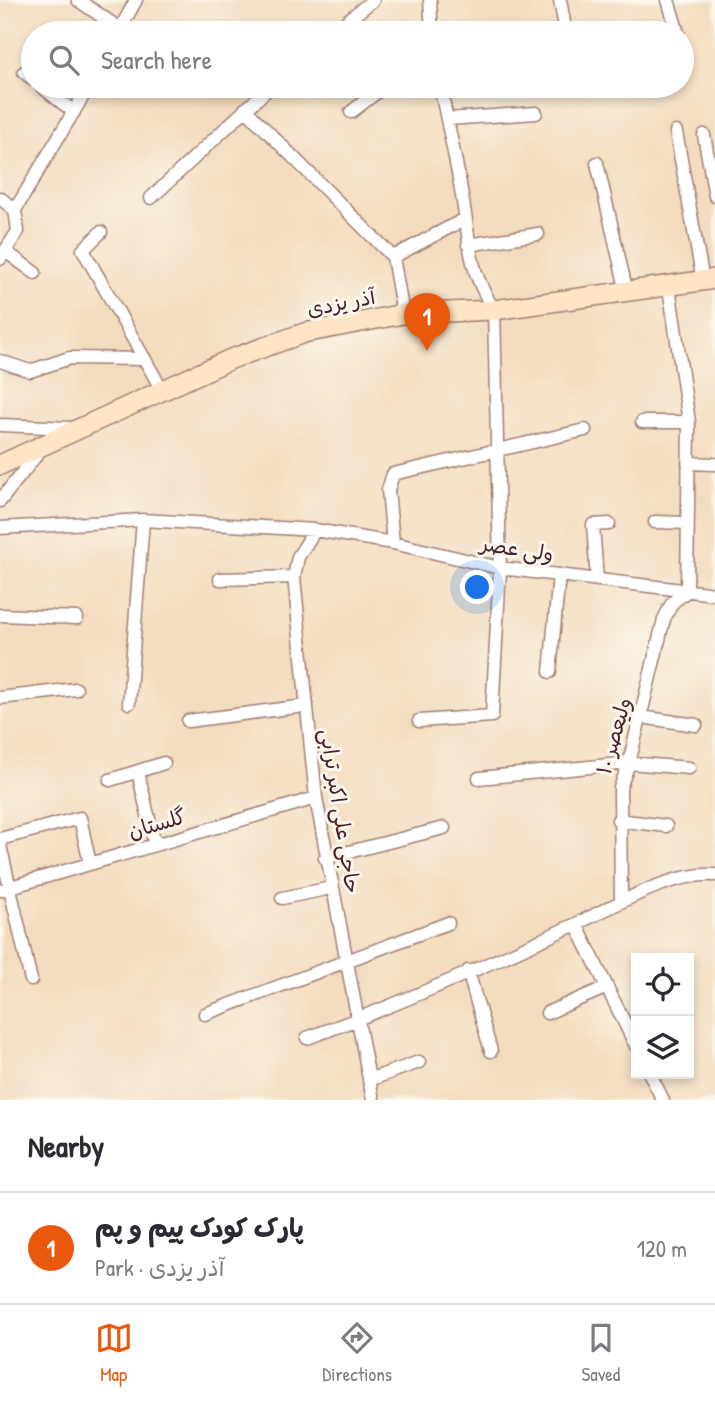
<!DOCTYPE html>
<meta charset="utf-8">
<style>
:root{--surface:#fff;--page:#f7f7f7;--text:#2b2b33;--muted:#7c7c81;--line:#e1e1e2;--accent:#ea580c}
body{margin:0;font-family:"Patrick Hand","Playpen Sans Arabic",sans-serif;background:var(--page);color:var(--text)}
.controls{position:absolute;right:21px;bottom:21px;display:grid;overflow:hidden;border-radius:0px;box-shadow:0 4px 10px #0003}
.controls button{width:63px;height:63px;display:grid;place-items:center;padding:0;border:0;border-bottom:2px solid var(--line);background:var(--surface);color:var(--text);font:35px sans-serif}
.you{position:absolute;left:478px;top:588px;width:24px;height:24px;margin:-18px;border:5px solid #fff;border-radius:50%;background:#1a73e8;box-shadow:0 0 0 10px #1a73e833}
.badge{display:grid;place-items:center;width:46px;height:46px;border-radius:50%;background:var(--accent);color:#fff;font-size:23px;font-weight:700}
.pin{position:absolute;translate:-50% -58px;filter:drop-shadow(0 2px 4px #0008)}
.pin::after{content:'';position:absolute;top:37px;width:24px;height:21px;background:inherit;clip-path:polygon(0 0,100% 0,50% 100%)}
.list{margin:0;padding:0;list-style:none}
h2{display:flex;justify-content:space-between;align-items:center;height:91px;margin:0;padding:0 28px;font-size:30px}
h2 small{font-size:23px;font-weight:400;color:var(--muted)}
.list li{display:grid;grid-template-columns:46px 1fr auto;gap:21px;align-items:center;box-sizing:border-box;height:112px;padding:0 28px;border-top:2px solid var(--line)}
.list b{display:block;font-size:26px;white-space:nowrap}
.list p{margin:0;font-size:23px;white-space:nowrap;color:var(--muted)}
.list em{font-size:23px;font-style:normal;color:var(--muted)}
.icon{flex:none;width:38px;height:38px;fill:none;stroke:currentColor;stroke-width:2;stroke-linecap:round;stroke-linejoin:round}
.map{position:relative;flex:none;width:715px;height:1100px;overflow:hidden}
.search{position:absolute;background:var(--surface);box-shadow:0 4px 10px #0003;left:21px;right:21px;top:21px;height:77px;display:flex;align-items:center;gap:18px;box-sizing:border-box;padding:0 24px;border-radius:38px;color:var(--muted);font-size:26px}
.sheet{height:203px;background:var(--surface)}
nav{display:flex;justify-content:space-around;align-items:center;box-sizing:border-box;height:98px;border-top:2px solid var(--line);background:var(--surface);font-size:19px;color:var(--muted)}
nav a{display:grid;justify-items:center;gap:4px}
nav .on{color:var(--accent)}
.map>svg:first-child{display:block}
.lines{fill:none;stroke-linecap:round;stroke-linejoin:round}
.street-casing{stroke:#9e7e74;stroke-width:15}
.secondary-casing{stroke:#9e7e74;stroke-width:22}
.street{stroke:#fff;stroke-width:12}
.secondary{stroke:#fde5c5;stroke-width:19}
.labels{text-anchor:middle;stroke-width:6;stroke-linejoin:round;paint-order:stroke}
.street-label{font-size:21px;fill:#4a1f2b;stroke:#fbf7ec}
</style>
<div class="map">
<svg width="715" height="1100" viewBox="0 0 715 1100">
<rect width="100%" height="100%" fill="#fbf7ec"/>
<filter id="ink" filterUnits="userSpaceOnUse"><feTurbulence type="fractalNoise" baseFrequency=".0143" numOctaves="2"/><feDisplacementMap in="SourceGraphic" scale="14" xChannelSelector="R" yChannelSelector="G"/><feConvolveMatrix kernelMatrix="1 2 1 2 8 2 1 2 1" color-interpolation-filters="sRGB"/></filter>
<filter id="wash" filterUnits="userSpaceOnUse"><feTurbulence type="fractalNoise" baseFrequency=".00686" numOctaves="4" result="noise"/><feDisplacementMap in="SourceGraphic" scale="28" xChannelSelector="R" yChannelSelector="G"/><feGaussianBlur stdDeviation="1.57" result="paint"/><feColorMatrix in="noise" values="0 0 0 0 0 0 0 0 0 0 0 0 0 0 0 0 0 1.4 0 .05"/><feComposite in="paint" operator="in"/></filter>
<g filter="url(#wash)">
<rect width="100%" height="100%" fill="#f3dcbe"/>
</g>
<g filter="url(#ink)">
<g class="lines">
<!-- street casing -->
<g class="street-casing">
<path id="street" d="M78,0L120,29
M430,0L432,33
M560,0L566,33
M668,0L678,33
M118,33L136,0
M332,33L373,0
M24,72L33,79
M41,86L74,112
M245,109L393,257L403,314
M351,112L385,86
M447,119L536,113
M676,132L703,281
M704,135L715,196
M597,163L627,293
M0,198L15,210
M151,198L271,86
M101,232L83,250L162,390
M468,245L538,234
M5,251L35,273
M393,257L465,219
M0,259L18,231L15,210L89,86
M0,361L30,371L70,358L145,359
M642,422H689
M0,425L71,428
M688,463L715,464
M0,501L41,449
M655,522L687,523
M0,528L143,520L315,530L393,543L500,568L715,594
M315,530L298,557L294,577L316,798L373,1100
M393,543L388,490L393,474L585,430
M220,579L294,577
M597,580L593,525L609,524
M0,615L77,618
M550,672L559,575
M0,698L76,689
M129,703L143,520
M641,717L696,725
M188,721L305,706
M419,721L492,716L500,568L494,310C468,268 471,248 463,202C457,163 448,125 440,86
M138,772L155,845
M479,778L629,763L689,768
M110,780L164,763
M618,820L666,826
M0,839L80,818L90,864
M0,845L31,980
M325,858L444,828
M0,890L316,798
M282,898L331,888
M621,901L620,788L629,763L664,619L672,603L687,591L689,422L669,287
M576,924L636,1046
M468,971L491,1051
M547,1013L607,987
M205,1014L448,923
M307,1038C398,1005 488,965 576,924C614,906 673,871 715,875
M650,1074L663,1100
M369,1080L419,1062"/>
</g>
<!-- secondary casing -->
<g class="secondary-casing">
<path id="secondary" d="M0,465L231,359L304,333L403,314L494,310L715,279"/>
</g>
<!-- street -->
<use href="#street" class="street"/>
<!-- secondary -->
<use href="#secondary" class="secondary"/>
</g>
</g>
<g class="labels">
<!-- street labels -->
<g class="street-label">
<text transform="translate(341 303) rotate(-11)" y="7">آذر یزدی</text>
<text transform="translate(517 549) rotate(9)" y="7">ولی عصر</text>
<text transform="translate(614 736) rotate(-74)" y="7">۱۰ ولیعصر</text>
<text transform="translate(340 811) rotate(81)" y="7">حاجی علی اکبر ترابی</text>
<text transform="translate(157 824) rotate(-16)" y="7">گلستان</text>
</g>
</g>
</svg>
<div class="controls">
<button><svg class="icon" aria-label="locate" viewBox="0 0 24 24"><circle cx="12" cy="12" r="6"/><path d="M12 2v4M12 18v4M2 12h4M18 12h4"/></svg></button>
<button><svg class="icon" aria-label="layers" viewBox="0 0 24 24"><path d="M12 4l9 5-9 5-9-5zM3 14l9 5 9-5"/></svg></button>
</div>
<div class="you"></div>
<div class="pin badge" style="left:427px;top:351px">1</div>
<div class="search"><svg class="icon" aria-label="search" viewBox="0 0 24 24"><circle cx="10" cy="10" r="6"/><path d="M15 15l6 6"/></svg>Search here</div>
</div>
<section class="sheet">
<h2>Nearby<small></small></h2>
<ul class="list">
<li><span class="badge">1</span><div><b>پارک کودک پیم و پم</b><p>Park · آذر یزدی</p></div><em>120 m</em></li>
</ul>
</section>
<nav>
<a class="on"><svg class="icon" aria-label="map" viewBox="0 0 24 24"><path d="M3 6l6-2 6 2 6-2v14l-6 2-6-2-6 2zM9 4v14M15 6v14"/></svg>Map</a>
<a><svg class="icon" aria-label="directions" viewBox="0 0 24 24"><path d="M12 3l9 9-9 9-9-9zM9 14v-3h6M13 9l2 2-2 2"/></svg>Directions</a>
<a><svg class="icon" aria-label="saved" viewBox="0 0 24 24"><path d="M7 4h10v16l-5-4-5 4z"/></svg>Saved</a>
</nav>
